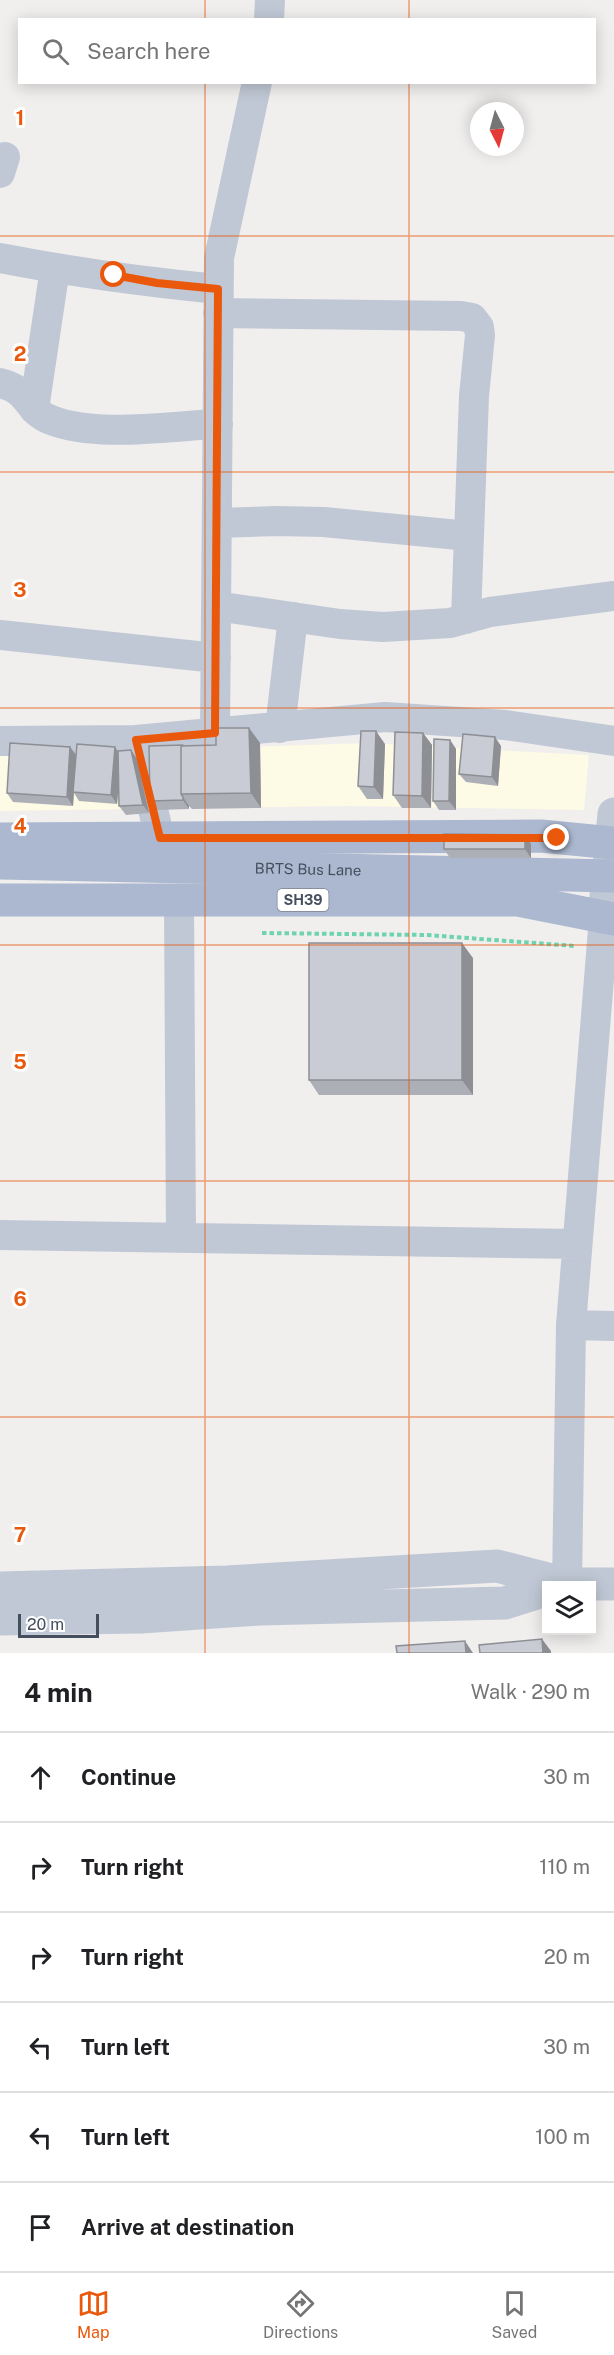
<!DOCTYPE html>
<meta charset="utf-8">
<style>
:root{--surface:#fff;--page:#f6f6f6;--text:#202124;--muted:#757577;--line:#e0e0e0;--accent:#ea580c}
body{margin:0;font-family:"Public Sans",sans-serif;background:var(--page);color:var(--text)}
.controls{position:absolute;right:18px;bottom:18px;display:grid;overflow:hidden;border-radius:0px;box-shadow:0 3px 15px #0003}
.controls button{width:54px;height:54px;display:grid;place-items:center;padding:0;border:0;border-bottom:2px solid var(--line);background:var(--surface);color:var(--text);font:30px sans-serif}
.compass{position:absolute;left:470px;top:102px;width:54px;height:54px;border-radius:50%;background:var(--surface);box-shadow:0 3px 15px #0003;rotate:174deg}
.scale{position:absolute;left:18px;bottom:15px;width:81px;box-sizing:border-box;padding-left:6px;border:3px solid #454e5d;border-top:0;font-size:16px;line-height:21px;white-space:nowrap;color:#454e5d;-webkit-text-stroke:4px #fff;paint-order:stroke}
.stop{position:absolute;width:18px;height:18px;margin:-14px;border:4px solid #ea580c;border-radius:50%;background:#fff}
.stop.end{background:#ea580c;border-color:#fff;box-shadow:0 2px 6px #0008}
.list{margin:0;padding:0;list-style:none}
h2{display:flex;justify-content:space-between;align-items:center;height:78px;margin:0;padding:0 24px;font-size:26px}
h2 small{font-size:20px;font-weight:400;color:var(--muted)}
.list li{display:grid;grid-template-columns:39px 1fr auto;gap:18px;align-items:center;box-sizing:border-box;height:90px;padding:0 24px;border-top:2px solid var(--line)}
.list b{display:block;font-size:22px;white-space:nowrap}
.list em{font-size:20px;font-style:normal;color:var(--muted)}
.icon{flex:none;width:33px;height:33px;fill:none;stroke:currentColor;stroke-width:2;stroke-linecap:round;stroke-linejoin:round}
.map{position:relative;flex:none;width:614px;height:1653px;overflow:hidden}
.search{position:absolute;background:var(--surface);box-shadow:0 3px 15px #0003;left:18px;right:18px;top:18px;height:66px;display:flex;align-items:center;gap:15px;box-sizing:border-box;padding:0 21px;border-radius:0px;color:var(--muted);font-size:22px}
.sheet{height:618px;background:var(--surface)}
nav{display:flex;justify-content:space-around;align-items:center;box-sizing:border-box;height:84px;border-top:2px solid var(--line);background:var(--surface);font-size:16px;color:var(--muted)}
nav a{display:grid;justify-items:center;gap:3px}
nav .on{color:var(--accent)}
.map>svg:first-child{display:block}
.commercial{fill:#fdfae5}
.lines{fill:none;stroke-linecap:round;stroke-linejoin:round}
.path{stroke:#6dd3b0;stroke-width:4;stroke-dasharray:4.5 3;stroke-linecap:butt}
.minor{stroke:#c0c8d5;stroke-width:30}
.tertiary{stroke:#c0c8d5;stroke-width:33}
.primary{stroke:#abb8d0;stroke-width:33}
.wall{fill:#adafb6}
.shaded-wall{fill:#8d8f94}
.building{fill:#c9ccd4;stroke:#8d8f94;stroke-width:1.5}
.route{stroke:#ea580c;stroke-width:8}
.grid{fill:none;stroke:#e8590c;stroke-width:1.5;stroke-opacity:0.55}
.labels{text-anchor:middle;stroke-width:6;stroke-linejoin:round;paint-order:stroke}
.shield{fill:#fff;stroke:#7d838e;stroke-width:1.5}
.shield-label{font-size:14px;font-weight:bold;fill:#454e5d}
.street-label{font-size:15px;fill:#454e5d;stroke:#fff}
.grid-label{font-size:20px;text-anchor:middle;font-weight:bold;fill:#e8590c;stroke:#fff;stroke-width:6;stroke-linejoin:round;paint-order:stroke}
</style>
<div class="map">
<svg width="614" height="1653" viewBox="0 0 614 1653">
<rect width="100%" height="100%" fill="#f1eeee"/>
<!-- commercial -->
<path class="commercial" d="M366,743L589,755L584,810L347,806L0,811V749L133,751Z"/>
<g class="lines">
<!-- path -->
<path class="path" d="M262,933L427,935L575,946"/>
<!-- minor -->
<path class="minor" d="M269,20L270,0
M0,173L5,157
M0,258C72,272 145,282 218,289
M218,313L461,316L472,318L479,327L480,335L474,396L466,619
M0,383C32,391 25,410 51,420C96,438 169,426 218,424
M34,409L55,268
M217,523L277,521L324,522L469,536
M216,606L340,624L383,627L450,623L490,612L614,596
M0,635L216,658
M280,728L293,617
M215,733L219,258L257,82
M136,740L160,838
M0,741L136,740L385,717L505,725L614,741
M179,900L181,1238
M0,1235L577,1244
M571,1325L614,1326
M567,1584L571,1325L604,917"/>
<!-- tertiary -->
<path class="tertiary" d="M604,917L614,814
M0,1588L227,1582L497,1566L567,1584H614
M0,1619L141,1617L260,1609L505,1603L546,1590"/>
<!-- primary -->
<g class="primary">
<path d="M0,839L541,836L614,843"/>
<path id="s1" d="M0,863L614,876"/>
<path d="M0,900H518L614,919"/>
</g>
</g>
<!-- wall -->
<path class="wall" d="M249,728L260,743L261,808L192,809L189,806V809L156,810L150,801L182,746L216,745Z
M423,733L432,745L431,808H402L393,795Z
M450,740L456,749V810H439L433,801Z
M385,744L383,799H367L358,786Z
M501,746L498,786L466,782L459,774Z
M70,747L76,755L131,750L137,759L149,813L126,815L119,806V784L117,804L79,801L74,793L73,806L13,802L7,793Z
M525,835L531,844V858H450L444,849Z
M473,958V1095H319L309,1080Z"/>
<!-- shaded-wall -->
<path class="shaded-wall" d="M249,728L260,743L261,808L251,793Z
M376,731L385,744L383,799L374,787Z
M423,733L432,745L431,808L422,796Z
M495,737L501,746L498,786L492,777Z
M450,740L456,749V810L449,801Z
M70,747L76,755L73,806L67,797Z
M115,747L121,756L117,804L111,795Z
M131,750L137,759L149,813L143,805Z
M183,797L189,806V809L183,800Z
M525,835L531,844V858L525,849Z
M462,943L473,958V1095L462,1080Z
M542,1639L551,1651V1653H543Z
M465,1641L473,1653H466Z"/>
<!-- building -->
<path class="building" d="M216,728H249L251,793L181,794V746L216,745Z
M361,731H376L374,787L358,786Z
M395,732L423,733L422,796L393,795Z
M463,734L495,737L492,777L459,774Z
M434,739L450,740L449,801H433Z
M10,743L70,747L67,797L7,793Z
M77,744L115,747L111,795L73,792Z
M182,745L181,746V794L183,797V800L150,801L149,746Z
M131,750L143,805L119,806L118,751Z
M444,834L525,835V849H444Z
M309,943H462V1080H309Z
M542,1639L543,1653H480L479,1645Z
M465,1641L466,1653H397L396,1646Z"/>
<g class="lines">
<!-- route -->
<path class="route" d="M114,275L157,283L218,289L215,733L136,740L160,838H557"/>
</g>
<!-- grid -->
<path class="grid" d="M205,0V20M409,0V20M205,82V1653M409,82V1653M0,236H614M0,472H614M0,708H614M0,945H614M0,1181H614M0,1417H614"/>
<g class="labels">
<!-- shield labels -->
<rect class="shield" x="277.5" y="889" width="51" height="22" rx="4.5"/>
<g class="shield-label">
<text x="303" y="905">SH39</text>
</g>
<!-- street labels -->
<g class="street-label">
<text dy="5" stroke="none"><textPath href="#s1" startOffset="308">BRTS Bus Lane</textPath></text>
</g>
</g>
<g class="grid-label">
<text x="20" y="125">1</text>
<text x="20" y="361">2</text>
<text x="20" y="597">3</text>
<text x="20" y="833">4</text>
<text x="20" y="1069">5</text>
<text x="20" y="1306">6</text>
<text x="20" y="1542">7</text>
</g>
</svg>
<div class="controls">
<button><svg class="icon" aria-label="layers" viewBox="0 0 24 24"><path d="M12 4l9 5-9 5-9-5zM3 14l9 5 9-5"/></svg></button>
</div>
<svg class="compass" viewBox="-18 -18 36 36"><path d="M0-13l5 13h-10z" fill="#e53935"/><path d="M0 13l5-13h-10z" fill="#757577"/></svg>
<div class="scale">20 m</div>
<div class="stop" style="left:114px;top:275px"></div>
<div class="stop end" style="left:557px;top:838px"></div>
<div class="search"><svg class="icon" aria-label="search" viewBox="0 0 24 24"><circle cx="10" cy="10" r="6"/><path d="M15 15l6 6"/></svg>Search here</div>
</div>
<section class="sheet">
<h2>4 min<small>Walk · 290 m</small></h2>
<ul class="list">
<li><svg class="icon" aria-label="ahead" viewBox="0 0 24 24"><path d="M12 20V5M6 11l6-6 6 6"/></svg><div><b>Continue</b></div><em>30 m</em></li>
<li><svg class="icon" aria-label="right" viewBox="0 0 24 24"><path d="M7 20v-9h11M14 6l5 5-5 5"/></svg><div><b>Turn right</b></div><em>110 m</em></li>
<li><svg class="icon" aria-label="right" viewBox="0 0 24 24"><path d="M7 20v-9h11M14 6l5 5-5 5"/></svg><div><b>Turn right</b></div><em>20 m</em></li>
<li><svg class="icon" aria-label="left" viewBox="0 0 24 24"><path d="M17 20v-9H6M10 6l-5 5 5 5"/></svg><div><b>Turn left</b></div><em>30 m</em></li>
<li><svg class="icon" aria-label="left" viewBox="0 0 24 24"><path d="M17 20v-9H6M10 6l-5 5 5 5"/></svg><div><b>Turn left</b></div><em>100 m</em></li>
<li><svg class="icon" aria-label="arrive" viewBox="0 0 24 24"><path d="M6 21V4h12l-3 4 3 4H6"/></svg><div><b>Arrive at destination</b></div></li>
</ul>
</section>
<nav>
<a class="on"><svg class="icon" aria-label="map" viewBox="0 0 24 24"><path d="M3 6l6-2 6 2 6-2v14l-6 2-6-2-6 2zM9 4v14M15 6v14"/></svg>Map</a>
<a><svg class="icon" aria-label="directions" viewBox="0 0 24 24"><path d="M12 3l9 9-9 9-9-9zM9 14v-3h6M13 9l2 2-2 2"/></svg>Directions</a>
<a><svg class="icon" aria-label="saved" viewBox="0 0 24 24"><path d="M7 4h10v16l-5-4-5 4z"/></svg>Saved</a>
</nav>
